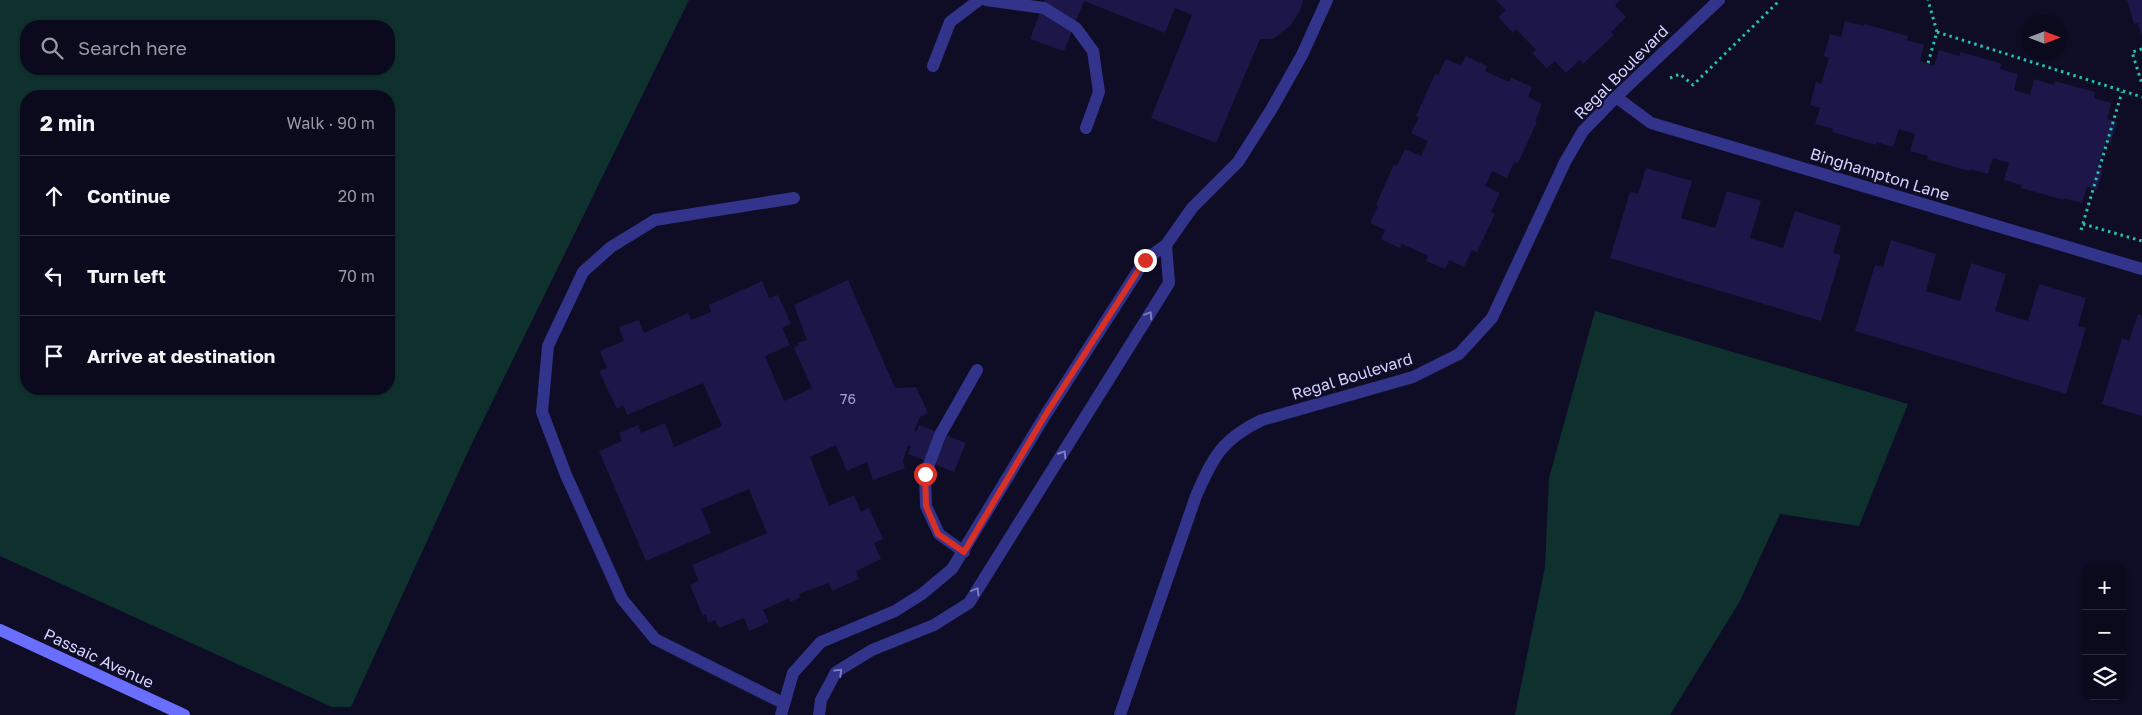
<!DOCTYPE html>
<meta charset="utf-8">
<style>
:root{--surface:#0b091c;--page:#141225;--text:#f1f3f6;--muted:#9a9aa3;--line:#2b2a3b}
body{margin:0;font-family:"Golos Text",sans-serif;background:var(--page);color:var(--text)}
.controls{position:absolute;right:15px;bottom:15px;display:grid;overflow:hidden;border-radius:10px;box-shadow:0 1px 4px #0004}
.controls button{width:45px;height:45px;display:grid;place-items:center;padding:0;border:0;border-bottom:1px solid var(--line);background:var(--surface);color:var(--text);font:25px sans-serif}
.compass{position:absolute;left:2022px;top:15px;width:45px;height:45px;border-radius:50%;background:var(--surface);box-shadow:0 1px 4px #0004;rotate:90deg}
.stop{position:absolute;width:15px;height:15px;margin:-11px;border:4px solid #d93025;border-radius:50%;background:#fff}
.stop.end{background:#d93025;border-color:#fff;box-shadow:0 1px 5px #0008}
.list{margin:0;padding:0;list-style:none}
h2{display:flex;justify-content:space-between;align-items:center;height:65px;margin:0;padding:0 20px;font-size:21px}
h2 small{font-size:16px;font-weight:400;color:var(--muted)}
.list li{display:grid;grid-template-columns:32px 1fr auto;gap:15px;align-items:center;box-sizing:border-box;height:80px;padding:0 20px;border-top:1px solid var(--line)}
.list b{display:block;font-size:19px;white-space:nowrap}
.list em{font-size:16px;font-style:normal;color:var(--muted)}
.icon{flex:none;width:28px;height:28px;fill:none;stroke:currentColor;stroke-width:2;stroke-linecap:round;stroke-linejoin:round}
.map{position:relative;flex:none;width:2142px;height:715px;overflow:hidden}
.search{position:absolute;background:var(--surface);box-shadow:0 1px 4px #0004;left:20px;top:20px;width:375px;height:55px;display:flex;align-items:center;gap:12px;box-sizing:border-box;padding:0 18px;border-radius:20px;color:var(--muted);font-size:19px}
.panel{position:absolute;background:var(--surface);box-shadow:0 1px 4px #0004;left:20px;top:90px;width:375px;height:305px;border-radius:20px}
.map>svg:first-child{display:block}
.green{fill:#0f312e;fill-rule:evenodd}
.building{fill:#1d1649}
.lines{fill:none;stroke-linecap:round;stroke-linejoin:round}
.path{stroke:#21c3af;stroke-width:3;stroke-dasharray:2.5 4;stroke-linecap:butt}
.service{stroke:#32348b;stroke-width:12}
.minor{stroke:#32348b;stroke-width:12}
.secondary{stroke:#696eff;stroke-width:12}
.oneway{stroke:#7b7bbf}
.route{stroke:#d93025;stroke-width:6}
.labels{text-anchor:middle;stroke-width:4;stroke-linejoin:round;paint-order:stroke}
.number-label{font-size:14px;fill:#a6a3d2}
.street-label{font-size:16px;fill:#d4d2ff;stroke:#0f0c26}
</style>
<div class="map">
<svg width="2142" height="715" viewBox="0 0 2142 715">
<rect width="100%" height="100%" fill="#0f0c26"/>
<!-- green -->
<path class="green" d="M0,0H689L472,443L351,707H332L0,556ZM389,26V69H26V26ZM26,96H389V389H26Z
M1595,311L1908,404L1859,526L1780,514L1740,601L1670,715H1515L1545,567L1549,478Z"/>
<!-- building -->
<path class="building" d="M1045,0H1303L1300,11L1290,26L1273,39H1260L1216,143L1151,118L1192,15L1175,8L1165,33L1084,1L1064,51L1030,39Z
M1496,0H1620L1615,6L1626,17L1611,32L1614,35L1583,64L1580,60L1566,73L1555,61L1547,68L1532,53L1536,50L1516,29L1513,33L1498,17L1506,10Z
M2127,0H2142V37L2138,23L2134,24Z
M1845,21L1864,26V24L1908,36L1907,40L1924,45L1920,61L1934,66L1939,50L1959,56L1961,52L2002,64L2000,69L2018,74L2014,90L2030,95L2034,79L2054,85L2055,81L2095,92L2094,98L2111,103L2107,119L2117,122L2111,142L2106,141L2099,168L2103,170L2097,190L2087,187L2082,203L2064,198V200L2021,188L2022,185L2004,180L2009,163L1993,158L1988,174L1970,169L1969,171L1927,159L1928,156L1910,151L1915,134L1899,129L1893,147L1877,142L1876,145L1832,132L1833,129L1815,124L1820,108L1810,105L1816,82L1821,84L1829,58L1824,56L1830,34L1841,37Z
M1466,56L1487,66L1485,71L1509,82L1511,77L1532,87L1528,97L1542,104L1535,121L1537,122L1518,163L1514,162L1507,178L1492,171L1485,186L1500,193L1491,212L1495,214L1477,252L1472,250L1464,267L1449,260L1445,269L1426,261L1428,256L1402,244L1400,248L1381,239L1385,230L1370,223L1378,206L1376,205L1394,164L1397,166L1405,149L1421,156L1428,141L1411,133L1419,117L1416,116L1435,74L1438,75L1446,59L1461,65Z
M1646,168L1692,181L1681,218L1715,228L1727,191L1761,201L1750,238L1783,248L1795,211L1841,226L1833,253L1841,255L1821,321L1610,258L1630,192L1638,194Z
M1891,240L1936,254L1926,291L1960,301L1971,263L2006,274L1995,311L2028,321L2039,284L2086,298L2078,326L2086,328L2066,394L1855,331L1875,265L1883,267Z
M848,280L895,388L916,387L928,413L920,417L914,431L916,432L919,425L966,443L954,472L908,454L911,447L908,445L903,461L905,468L873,480L867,462L847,471L836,445L810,457L829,506L854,495L861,512L869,508L883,539L874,543L881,559L856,571L859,579L832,591L829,583L799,594L800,598L790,602L789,598L763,610L769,622L749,631L744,618L719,628L715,620L708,623L706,614L703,616L690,585L699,581L692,565L767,533L749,489L701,509L711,533L646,561L599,451L622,441L619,433L638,425L641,433L665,423L674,447L722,426L703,383L627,415L623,405L617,409L599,371L607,368L600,351L624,341L619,327L639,320L644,333L688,313L691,320L711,312L709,305L762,281L769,298L778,295L791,324L782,328L790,345L765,356L784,401L812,388L794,348L799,345L798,343L807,340L794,305Z
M2138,314L2142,315V416L2102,404L2122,338L2129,341Z"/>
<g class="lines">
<!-- path -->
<path class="path" d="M1937,32L2142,97
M2142,49L2132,52L2142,84
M1928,63L1937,32L1928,0
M1670,78L1680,74L1693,85L1780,0
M2083,224L2142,241
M2081,230L2122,92"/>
<!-- service -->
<path class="service" d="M986,0L1044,8L1076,28L1093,51L1099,92L1086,128
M933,66L950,22L979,0
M1166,245L1192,208L1238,162L1271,110L1302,55L1327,0
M964,552L939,534L926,506L925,475L940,435L977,370
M783,703L655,639L622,599L566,475L542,412L548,346L583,272L611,247L655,220L794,198
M781,715L793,673L821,642L895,611L922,594L952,569L1046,414L1145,260L1166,245L1169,283L969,603L934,625L872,650L836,672L821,700L819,715"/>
<!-- minor -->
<path class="minor" d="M1616,97L1651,123L2142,269
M1120,715L1196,496C1213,457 1222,439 1262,420L1413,377L1459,354L1492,318L1565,162L1583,131L1616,97L1719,0"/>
<!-- secondary -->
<path class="secondary" d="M0,630L184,715"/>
</g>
<!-- one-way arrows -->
<defs><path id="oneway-chevron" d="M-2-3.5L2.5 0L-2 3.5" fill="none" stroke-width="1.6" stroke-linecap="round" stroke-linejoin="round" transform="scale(1.25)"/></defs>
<g class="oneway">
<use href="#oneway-chevron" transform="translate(1149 315) rotate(-58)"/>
<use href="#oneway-chevron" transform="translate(1063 454) rotate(-58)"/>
<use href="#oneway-chevron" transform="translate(976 591) rotate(-59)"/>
<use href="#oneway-chevron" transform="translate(839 672) rotate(-44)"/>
</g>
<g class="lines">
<!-- route -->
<path class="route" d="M925,474L926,506L938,534L964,552L1046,414L1145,260"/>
</g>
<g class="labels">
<!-- number labels -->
<g class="number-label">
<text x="848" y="404">76</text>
</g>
<!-- street labels -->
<g class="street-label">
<text transform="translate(1621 72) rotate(-45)" y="6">Regal Boulevard</text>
<text transform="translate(1880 174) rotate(17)" y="6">Binghampton Lane</text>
<text transform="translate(1352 376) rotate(-17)" y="6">Regal Boulevard</text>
<text transform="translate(99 658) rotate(25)" y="6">Passaic Avenue</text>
</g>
</g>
</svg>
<div class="controls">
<button>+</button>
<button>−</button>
<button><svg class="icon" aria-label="layers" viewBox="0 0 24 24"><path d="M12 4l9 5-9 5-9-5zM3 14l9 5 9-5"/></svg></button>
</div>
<svg class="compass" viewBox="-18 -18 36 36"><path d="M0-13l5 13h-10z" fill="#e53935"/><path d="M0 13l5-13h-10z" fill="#9a9aa3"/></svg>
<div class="stop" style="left:925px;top:474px"></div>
<div class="stop end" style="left:1145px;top:260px"></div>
<div class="search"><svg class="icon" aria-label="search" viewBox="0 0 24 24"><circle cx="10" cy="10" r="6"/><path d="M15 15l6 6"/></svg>Search here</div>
<section class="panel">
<h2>2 min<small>Walk · 90 m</small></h2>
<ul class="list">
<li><svg class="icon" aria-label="ahead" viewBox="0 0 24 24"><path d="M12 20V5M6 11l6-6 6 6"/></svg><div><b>Continue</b></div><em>20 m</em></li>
<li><svg class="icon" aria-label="left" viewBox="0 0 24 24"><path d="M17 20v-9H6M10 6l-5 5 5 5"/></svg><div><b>Turn left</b></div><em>70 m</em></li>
<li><svg class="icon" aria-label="arrive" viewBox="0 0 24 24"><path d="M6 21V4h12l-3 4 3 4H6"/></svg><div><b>Arrive at destination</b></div></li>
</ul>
</section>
</div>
